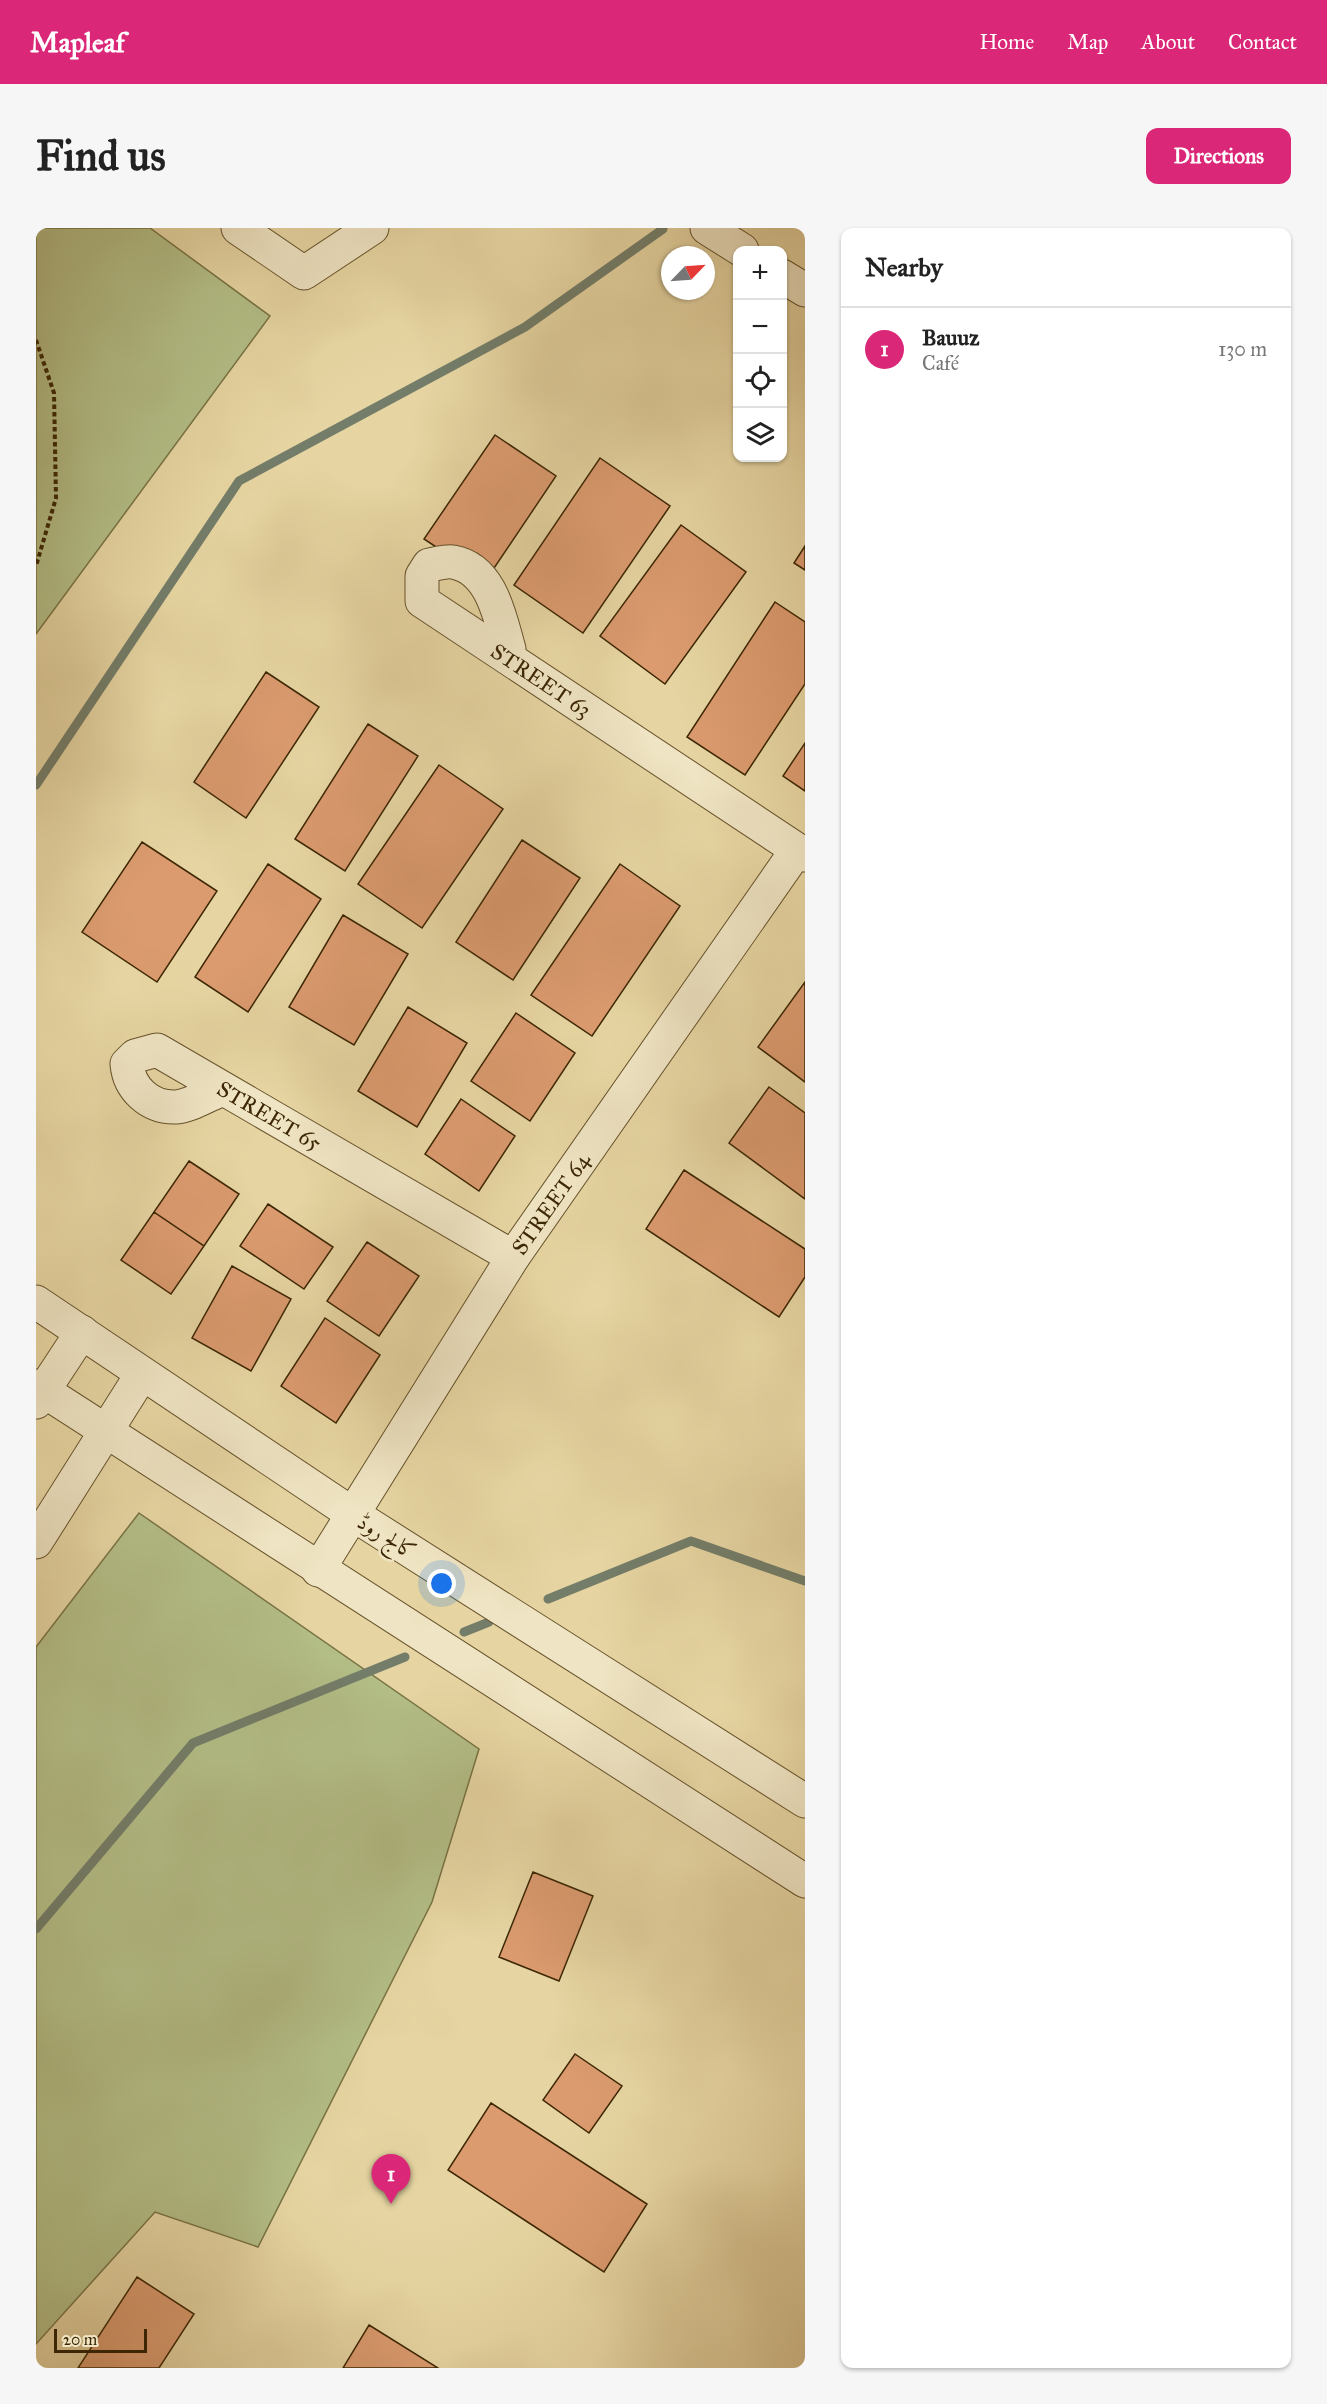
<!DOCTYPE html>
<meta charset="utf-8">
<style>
:root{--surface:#fff;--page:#f6f6f6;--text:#222;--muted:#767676;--line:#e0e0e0;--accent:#db2777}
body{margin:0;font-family:"IM FELL Great Primer",Amiri,serif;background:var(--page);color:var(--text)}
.controls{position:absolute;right:18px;top:18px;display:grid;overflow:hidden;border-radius:12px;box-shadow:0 2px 4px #0004}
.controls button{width:54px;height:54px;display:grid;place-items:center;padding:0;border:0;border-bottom:2px solid var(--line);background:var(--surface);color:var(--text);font:30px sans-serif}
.compass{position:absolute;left:625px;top:18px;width:54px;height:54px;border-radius:50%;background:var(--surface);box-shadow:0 2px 4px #0004;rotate:65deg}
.scale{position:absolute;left:18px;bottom:15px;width:93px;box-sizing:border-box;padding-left:6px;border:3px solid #3c2603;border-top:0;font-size:16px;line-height:21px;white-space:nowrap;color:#3c2603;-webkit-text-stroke:4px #efe4c3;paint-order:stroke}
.you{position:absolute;left:406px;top:1356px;width:21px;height:21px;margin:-15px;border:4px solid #fff;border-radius:50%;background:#1a73e8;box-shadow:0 0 0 9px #1a73e833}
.badge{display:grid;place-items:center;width:39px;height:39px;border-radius:50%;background:var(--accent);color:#fff;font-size:20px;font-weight:700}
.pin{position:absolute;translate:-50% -50px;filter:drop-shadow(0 2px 3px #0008)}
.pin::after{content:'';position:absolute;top:32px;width:21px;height:18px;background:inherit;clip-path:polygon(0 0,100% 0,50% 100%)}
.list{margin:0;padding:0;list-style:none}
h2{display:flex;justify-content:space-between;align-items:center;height:78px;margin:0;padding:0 24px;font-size:26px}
h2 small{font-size:20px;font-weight:400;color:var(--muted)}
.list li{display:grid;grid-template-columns:39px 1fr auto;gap:18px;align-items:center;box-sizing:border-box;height:84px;padding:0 24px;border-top:2px solid var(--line)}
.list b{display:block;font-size:22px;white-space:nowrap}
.list p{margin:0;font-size:20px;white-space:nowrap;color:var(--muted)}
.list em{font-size:20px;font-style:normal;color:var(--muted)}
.icon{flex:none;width:33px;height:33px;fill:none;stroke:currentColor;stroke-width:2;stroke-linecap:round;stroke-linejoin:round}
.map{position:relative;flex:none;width:769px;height:2140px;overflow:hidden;border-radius:12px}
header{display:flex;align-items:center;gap:36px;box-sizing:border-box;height:84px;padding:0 30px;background:var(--accent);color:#fff}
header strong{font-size:28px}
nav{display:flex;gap:33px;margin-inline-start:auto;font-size:21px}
.intro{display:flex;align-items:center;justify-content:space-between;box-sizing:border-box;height:144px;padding:0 36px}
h1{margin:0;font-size:42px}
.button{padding:15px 27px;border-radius:12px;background:var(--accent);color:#fff;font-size:21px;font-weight:700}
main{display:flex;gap:36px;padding:0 36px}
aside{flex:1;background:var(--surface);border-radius:12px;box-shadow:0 2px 4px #0004}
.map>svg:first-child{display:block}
.green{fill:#b3bd86;stroke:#787244;stroke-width:1.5}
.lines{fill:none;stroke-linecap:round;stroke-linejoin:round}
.stream{stroke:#737d69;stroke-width:9}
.building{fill:#db9b6f;stroke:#3c2603;stroke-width:1.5}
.minor-casing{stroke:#66522b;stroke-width:35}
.path{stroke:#3c2603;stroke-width:4;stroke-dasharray:4.5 3;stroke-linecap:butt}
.minor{stroke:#efe4c3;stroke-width:33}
.labels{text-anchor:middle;stroke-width:5;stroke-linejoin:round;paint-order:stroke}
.street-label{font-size:22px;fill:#3c2603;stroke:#efe4c3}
</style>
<header>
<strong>Mapleaf</strong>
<nav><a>Home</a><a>Map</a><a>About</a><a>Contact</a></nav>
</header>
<div class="intro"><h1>Find us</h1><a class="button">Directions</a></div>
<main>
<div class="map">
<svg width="769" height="2140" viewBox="0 0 769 2140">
<rect width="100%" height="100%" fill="#e6d5a2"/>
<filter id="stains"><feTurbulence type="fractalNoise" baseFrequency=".00333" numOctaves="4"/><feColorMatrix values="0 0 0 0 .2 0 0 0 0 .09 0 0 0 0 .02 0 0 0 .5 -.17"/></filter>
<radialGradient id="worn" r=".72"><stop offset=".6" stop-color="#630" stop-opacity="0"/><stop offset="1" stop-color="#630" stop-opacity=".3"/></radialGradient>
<!-- green -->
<path class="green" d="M0,0H114L234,88L0,406Z
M103,1285L443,1521L396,1674L222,2019L119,1984L0,2116V1419Z"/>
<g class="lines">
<!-- stream -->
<path class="stream" d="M0,557L203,253L489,99L627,1
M512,1371L655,1313L769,1353
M428,1404L453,1394
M0,1701L157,1515L369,1429"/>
</g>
<!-- building -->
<path class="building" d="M459,207L520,248L450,352L388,311Z
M564,230L634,278L547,405L478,357Z
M645,297L710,344L629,456L564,408Z
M769,318V342L758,335Z
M739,374L769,394V456L709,547L651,509Z
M230,444L283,479L210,590L158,554Z
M332,496L382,528L309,643L259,611Z
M769,515V563L747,548Z
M403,537L467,581L386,700L322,656Z
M486,612L544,650L477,752L420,714Z
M106,614L181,663L121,754L46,704Z
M232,636L285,671L212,784L159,749Z
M584,636L644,678L556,808L495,767Z
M307,687L372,726L318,817L253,779Z
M769,754V854L722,819Z
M372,779L431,815L381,899L322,863Z
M480,785L539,825L494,893L435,853Z
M733,859L769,885V971L693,915Z
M425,871L479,908L443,963L389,926Z
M153,933L203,966L168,1018L118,984Z
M648,942L769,1021V1049L743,1089L610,1001Z
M232,976L297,1019L268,1061L204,1018Z
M118,984L168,1018L135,1066L85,1032Z
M331,1014L383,1048L343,1108L291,1073Z
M196,1038L255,1071L215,1143L156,1110Z
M289,1090L344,1127L300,1195L245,1158Z
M497,1644L557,1668L523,1753L463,1729Z
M539,1826L586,1858L553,1905L507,1872Z
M455,1875L611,1976L568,2044L412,1942Z
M101,2049L158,2086L123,2140H42Z
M333,2097L402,2140H307Z"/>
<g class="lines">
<!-- minor casing -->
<g class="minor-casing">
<g id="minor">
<path d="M202,0L268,45L336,0"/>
<path d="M671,0L706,22"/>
<path d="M746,48L769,62"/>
<path id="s1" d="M473,421C464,390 456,341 417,334C410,333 400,336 393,337L386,348V373L769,627"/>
<path id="s2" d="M180,864C168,869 153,878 140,879C113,880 93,860 91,836L99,828L121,822L477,1029"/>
<path d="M0,1074L318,1287L769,1573"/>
<path d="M0,1158L769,1653"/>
<path d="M0,1174L46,1104"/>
<path d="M0,1314L106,1146"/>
<path id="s3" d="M282,1342L477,1029L761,622"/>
</g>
</g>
<!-- path -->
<path class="path" d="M0,112L18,165L20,270L0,338"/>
<!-- minor -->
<use href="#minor" class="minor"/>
</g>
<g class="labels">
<!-- street labels -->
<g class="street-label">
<text dy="8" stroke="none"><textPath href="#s1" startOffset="315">STREET 63</textPath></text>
<text dy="8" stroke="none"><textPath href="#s2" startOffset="279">STREET 65</textPath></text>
<text dy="8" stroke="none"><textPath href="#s3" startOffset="434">STREET 64</textPath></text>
<text transform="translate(351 1308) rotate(32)" y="8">کالج روڈ</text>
</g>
</g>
<rect width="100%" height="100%" filter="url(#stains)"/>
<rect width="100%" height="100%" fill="url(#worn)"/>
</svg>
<div class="controls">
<button>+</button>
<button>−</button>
<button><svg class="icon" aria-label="locate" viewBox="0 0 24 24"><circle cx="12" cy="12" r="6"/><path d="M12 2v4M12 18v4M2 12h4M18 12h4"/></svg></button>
<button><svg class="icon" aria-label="layers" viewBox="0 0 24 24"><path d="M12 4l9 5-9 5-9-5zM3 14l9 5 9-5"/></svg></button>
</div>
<svg class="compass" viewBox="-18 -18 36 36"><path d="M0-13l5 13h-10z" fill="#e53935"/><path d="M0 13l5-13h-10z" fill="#767676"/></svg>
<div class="scale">20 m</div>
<div class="you"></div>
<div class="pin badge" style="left:355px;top:1976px">1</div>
</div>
<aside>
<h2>Nearby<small></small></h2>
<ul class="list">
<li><span class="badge">1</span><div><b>Bauuz</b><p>Café</p></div><em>130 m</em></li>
</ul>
</aside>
</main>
